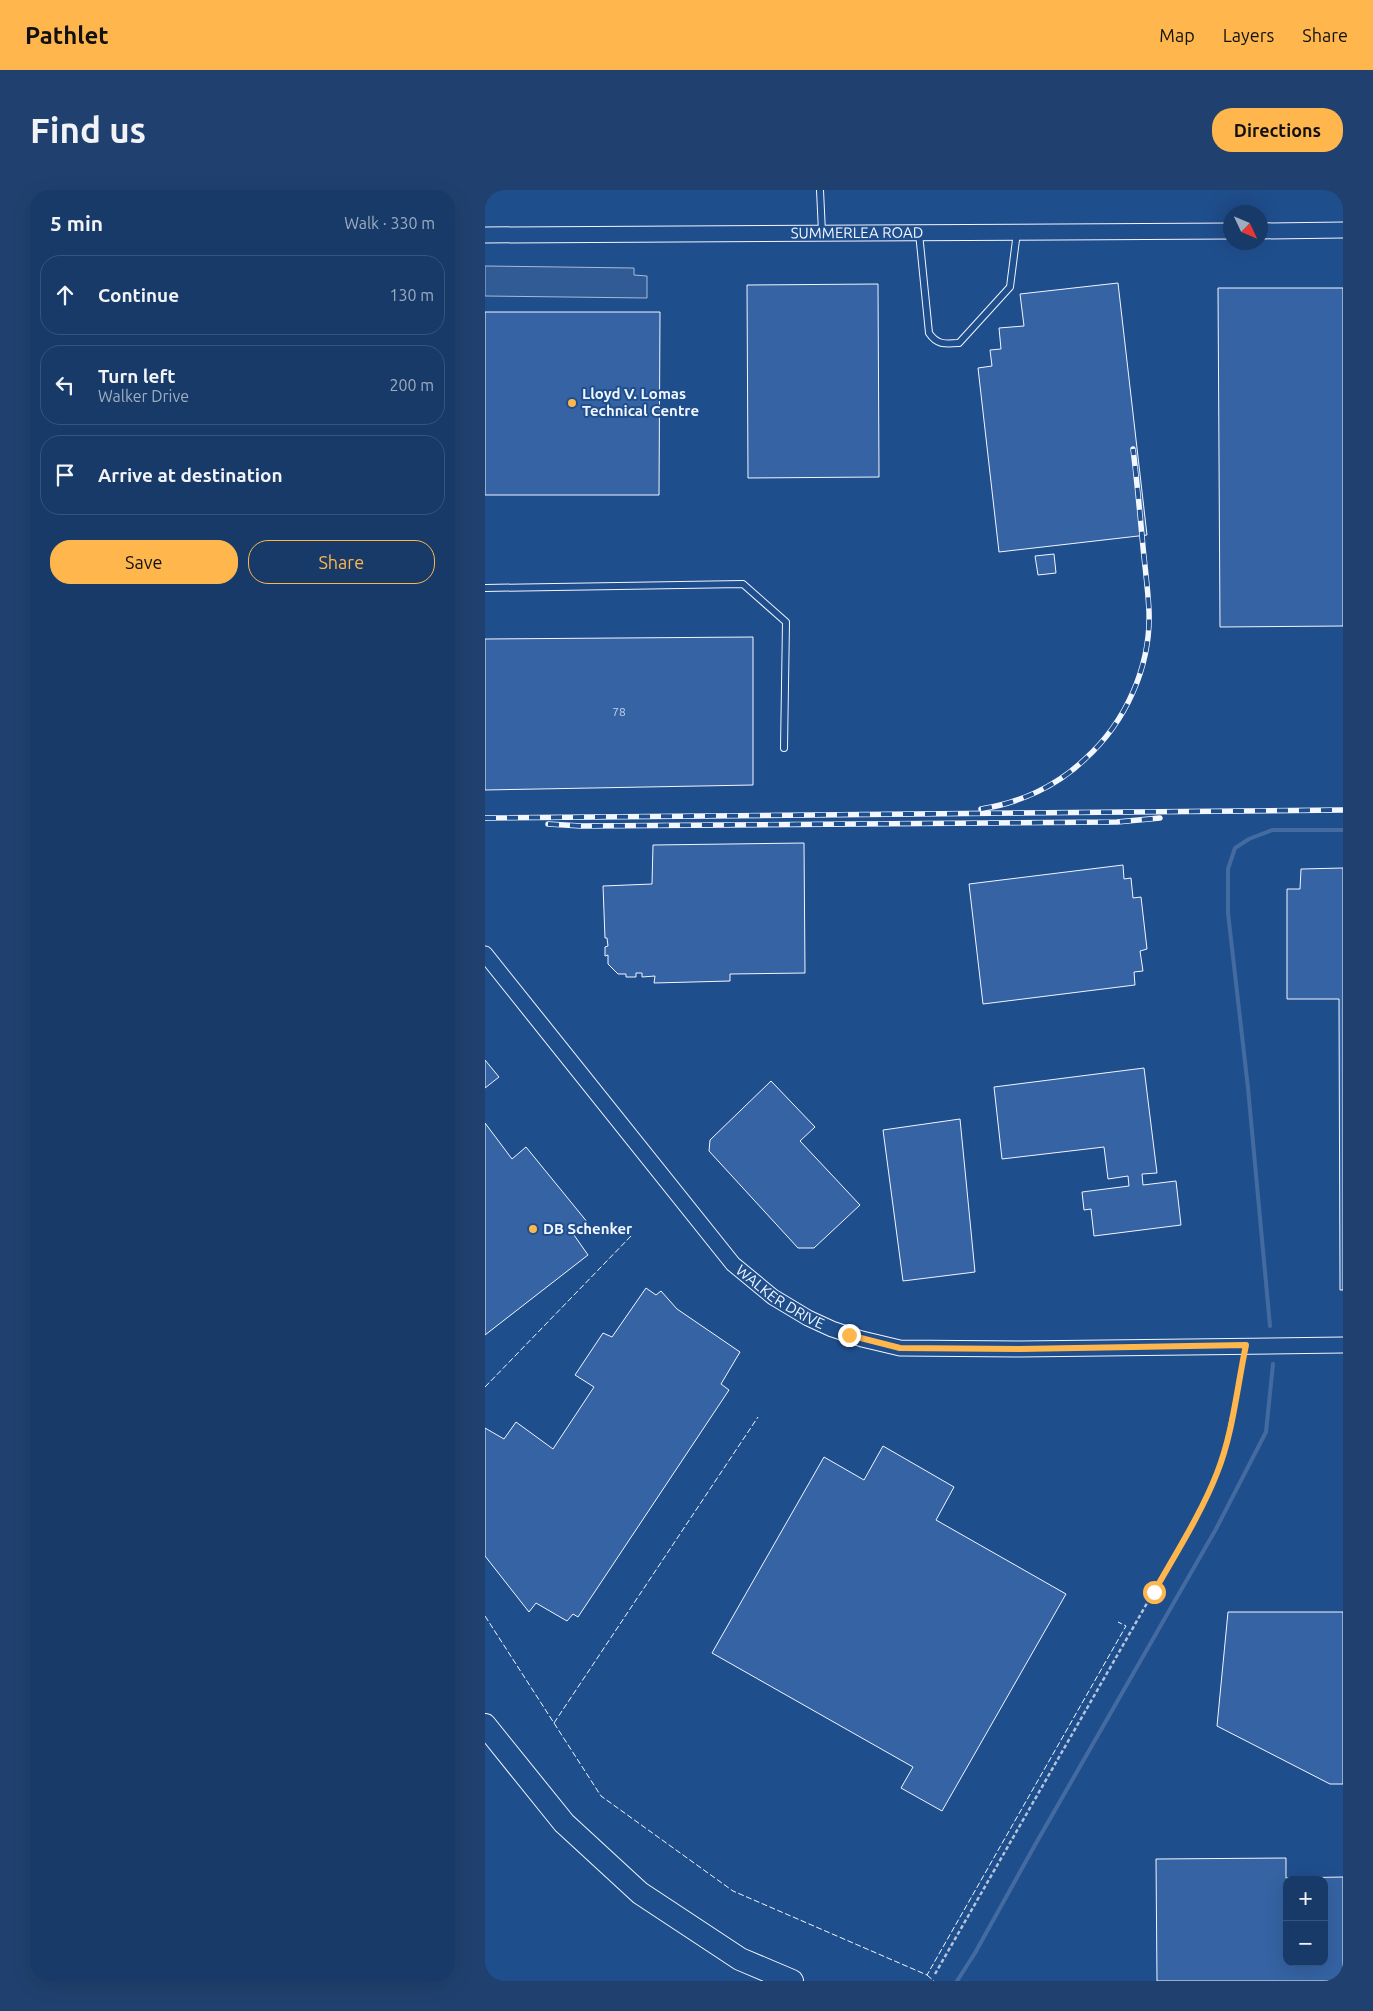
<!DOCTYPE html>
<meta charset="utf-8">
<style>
:root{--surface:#173a69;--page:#20416f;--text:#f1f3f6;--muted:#9eadc0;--line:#36547d;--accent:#ffb74d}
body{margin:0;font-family:Ubuntu,sans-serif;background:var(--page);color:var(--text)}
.controls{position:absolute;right:15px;bottom:15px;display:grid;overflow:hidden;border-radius:10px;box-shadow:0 5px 20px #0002}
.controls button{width:45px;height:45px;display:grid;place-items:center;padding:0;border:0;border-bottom:1px solid var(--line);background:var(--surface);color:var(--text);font:25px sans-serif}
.compass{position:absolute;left:738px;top:15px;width:45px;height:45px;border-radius:50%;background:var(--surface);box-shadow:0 5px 20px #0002;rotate:134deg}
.stop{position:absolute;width:15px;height:15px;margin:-11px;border:4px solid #ffb74d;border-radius:50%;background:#fff}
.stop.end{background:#ffb74d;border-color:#fff;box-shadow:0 1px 5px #0008}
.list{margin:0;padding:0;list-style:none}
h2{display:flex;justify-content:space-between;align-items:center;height:65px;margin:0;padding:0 20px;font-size:21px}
h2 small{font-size:16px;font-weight:400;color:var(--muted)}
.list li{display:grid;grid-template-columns:32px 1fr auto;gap:15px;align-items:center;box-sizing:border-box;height:80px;margin:0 10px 10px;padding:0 10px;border:1px solid var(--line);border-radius:20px}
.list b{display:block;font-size:19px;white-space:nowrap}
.list p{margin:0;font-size:16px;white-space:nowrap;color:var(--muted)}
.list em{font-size:16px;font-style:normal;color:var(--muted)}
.actions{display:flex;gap:10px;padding:15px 20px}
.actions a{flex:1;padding:11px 0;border:1px solid var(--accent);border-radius:20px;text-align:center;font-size:18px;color:var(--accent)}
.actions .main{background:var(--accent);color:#111}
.icon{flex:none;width:28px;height:28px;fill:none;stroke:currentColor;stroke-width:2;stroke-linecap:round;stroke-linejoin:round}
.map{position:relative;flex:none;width:858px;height:1791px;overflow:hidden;border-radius:20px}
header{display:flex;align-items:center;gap:30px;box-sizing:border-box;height:70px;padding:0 25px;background:var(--accent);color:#111}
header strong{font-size:24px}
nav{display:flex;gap:28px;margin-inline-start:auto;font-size:18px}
.intro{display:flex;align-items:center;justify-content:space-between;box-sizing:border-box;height:120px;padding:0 30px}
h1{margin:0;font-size:35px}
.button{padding:12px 22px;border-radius:20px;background:var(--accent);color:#111;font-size:18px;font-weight:700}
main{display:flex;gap:30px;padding:0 30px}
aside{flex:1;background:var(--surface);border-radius:20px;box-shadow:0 5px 20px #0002}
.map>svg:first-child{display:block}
.built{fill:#305b95;stroke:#a8bbd7}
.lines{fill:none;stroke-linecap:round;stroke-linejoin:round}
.stream{stroke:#446ba0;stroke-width:4}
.building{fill:#3563a3;stroke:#f2f6ff;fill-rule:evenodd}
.service-casing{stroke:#f2f6ff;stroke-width:8}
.tertiary-casing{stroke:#f2f6ff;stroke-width:17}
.motorway-casing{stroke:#f2f6ff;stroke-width:24}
.path{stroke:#b3c4dc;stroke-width:2.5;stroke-dasharray:4 2.5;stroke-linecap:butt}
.service{stroke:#1f4e8c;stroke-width:6}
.tertiary{stroke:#1f4e8c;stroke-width:15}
.motorway{stroke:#1f4e8c;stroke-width:22}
.rail-casing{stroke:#f2f6ff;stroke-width:5.5}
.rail{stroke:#1f4e8c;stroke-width:4;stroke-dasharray:11;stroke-linecap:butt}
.fence{stroke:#f2f6ff;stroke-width:1;stroke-dasharray:6 2.5;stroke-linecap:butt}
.route{stroke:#ffb74d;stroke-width:6}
.poi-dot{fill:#ffb74d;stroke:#1f4e8c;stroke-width:2}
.labels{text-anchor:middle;stroke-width:4;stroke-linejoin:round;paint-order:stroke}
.number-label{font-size:12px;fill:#c3d1e8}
.street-label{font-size:15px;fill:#f2f6ff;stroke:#1f4e8c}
.poi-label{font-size:15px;font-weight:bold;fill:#f2f6ff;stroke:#1f4e8c;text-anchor:start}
</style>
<header>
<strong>Pathlet</strong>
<nav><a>Map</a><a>Layers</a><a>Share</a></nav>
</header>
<div class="intro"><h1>Find us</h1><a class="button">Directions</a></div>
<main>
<aside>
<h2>5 min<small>Walk · 330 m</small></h2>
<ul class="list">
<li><svg class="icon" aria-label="ahead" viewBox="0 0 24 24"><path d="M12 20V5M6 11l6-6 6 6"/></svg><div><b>Continue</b></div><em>130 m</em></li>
<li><svg class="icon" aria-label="left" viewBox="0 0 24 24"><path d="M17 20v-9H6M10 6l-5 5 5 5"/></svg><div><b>Turn left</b><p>Walker Drive</p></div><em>200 m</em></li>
<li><svg class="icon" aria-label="arrive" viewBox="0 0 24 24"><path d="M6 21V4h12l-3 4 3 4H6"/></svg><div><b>Arrive at destination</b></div></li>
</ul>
<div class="actions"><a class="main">Save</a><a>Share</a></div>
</aside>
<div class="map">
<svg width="858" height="1791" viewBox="0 0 858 1791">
<rect width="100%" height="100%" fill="#1f4e8c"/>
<!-- built -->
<path class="built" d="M0,76L149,78V85L162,86V108L0,106Z"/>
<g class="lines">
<!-- stream -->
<path class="stream" d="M785,1136L763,898L743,723V679L750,658L764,649L787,640H858
M472,1791L490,1763L550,1655L731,1339L781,1242L788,1174"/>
</g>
<!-- building -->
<path class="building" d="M633,93L662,345L514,362L493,178L507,176L505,160L516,159L514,138L539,136L535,104Z
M393,94L394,287L263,288L262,95Z
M733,98H858V436L735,437Z
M0,122H175L174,305H0Z
M569,364L571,383L553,385L550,366Z
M268,447V595L0,600V449Z
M319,653L320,783L245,784V791L169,793L170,786L157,787V783H151V787H141V784H133L123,774V765L120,766V757L123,756L122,748H120L118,696L167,694L168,655Z
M638,675L639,689L646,688L648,708L656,707L662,759L655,761L658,781L649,782L650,795L498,814L484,694Z
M858,678V1100H855L854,809H802V699H815L816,679Z
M0,870L14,887L0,898Z
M659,878L672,983L657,984L658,995L691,991L696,1035L609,1046L606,1019L599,1020L597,1002L644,996L643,986L623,989L619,957L517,969L509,897Z
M286,891L330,937L315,951L375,1015L329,1058H313L224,961L225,950Z
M475,929L490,1082L418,1091L398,940Z
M0,933L27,969L41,957L103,1033L89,1045L103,1065L0,1145Z
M161,1098L171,1105L176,1101L192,1119L255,1162L236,1194L244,1200L93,1427L88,1424L82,1431L51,1413L44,1422L0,1366V1238L19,1249L31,1232L68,1259L109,1197L90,1185L118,1143L127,1147Z
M398,1256L469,1297L451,1330L581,1404L457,1621L416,1598L428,1577L227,1463L339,1267L379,1290Z
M743,1422H858V1594H845L732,1536Z
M801,1668V1688L858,1687V1791H672L671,1669ZM802,1690H839V1772H802Z"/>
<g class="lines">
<!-- service casing -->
<g class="service-casing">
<path id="service" d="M335,0L337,42
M434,43L444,143C452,155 460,154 474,153L525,97L532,42
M0,398L258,394L301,432L299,558"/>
</g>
<!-- tertiary casing -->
<g class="tertiary-casing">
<g id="tertiary">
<path d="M776,41L858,40"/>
<path id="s1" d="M0,45L746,41"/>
<path id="s2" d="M0,764L248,1074L288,1107L323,1128L347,1139L377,1149L415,1158L535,1159L858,1155"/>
</g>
</g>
<!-- motorway casing -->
<g class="motorway-casing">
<path id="motorway" d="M0,1535L79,1633L155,1703L255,1769L307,1791"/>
</g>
<!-- path -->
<path class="path" d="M450,1784L705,1338L732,1283L740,1257L758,1169"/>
<!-- service -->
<use href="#service" class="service"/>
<!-- tertiary -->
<use href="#tertiary" class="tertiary"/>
<!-- motorway -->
<use href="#motorway" class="motorway"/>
<!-- rail casing -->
<g class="rail-casing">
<path id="rail" d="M496,619C535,613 572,596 600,569C641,532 666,476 664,421C663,399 660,378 658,357C655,324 652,291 648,259
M0,628L858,620
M63,634L96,636L632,632L675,628"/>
</g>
<!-- rail -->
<use href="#rail" class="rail"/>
<!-- fence -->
<path class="fence" d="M0,1197L147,1045
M0,1426L116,1606L248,1701L442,1785L641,1436L633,1432
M69,1533L273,1227
M442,1785L449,1791"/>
</g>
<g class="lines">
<!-- route -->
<path class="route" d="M364,1145L415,1158L535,1159L761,1155C752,1197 748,1243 732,1283C716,1324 691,1363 669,1402"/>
</g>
<!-- markers -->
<g class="poi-dot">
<circle cx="87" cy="213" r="5"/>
<circle cx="48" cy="1039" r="5"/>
</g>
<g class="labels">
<!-- number labels -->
<g class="number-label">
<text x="134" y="526">78</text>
</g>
<!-- street labels -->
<g class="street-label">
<text dy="5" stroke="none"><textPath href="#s1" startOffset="372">SUMMERLEA ROAD</textPath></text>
<text dy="5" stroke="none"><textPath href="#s2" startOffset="455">WALKER DRIVE</textPath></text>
</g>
<!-- poi labels -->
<g class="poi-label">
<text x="97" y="209">Lloyd V. Lomas<tspan x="97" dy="17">Technical Centre</tspan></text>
<text x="58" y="1044">DB Schenker</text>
</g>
</g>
</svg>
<div class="controls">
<button>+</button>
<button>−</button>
</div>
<svg class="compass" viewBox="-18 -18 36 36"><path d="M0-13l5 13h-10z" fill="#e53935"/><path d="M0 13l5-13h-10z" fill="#9eadc0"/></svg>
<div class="stop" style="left:669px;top:1402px"></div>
<div class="stop end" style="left:364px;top:1145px"></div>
</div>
</main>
